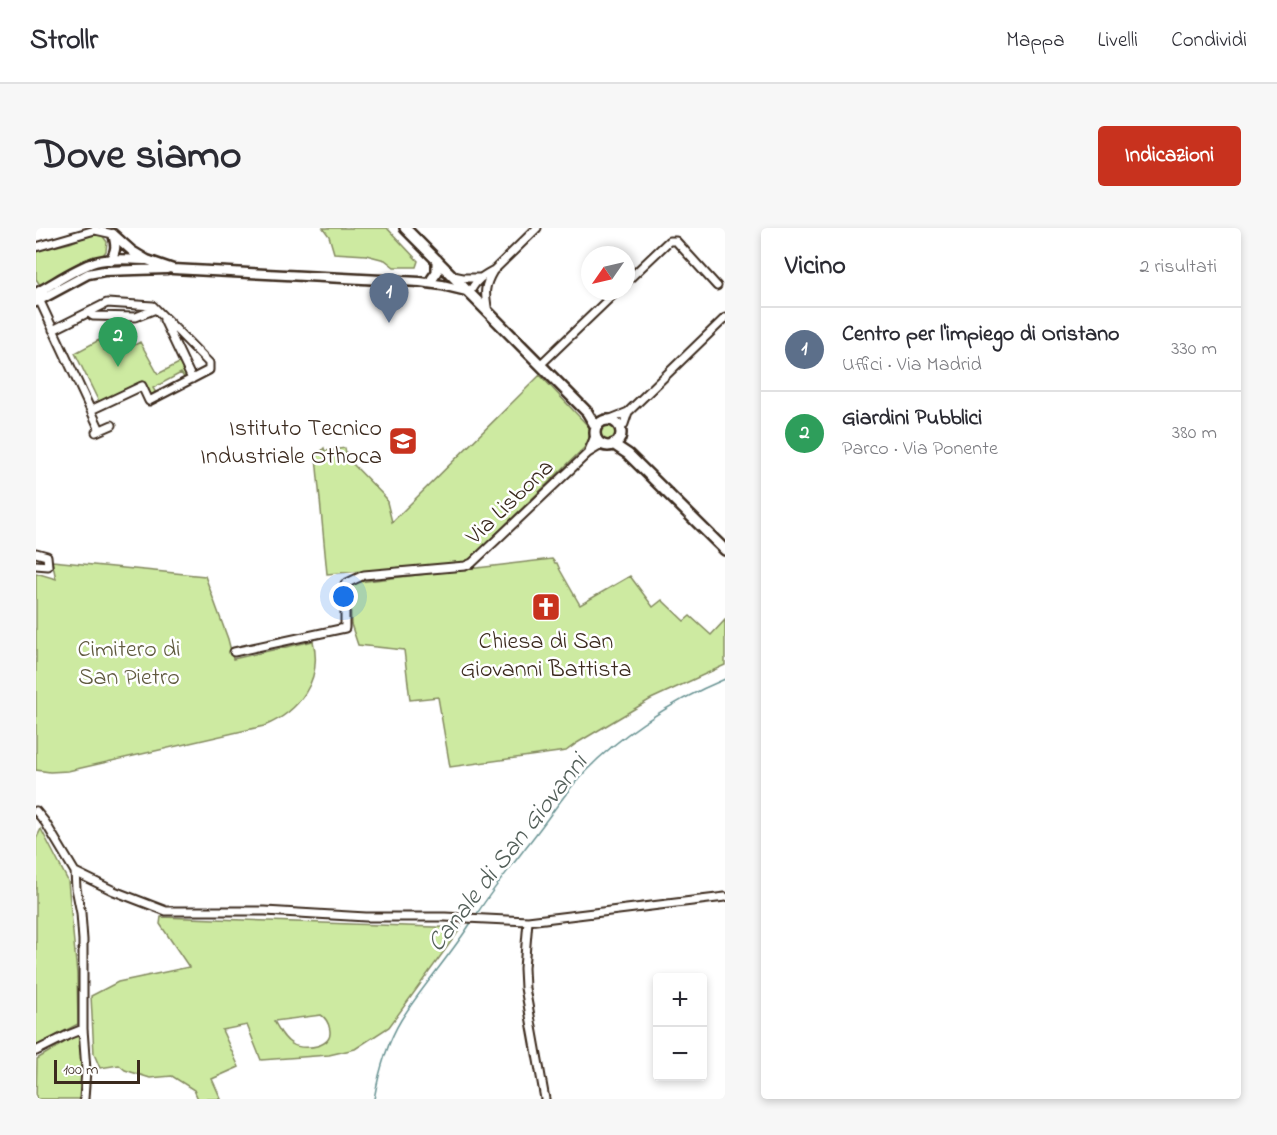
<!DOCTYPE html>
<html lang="it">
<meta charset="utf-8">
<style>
:root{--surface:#fff;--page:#f7f7f7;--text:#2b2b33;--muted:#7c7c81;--line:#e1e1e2;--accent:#c8321e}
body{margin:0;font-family:"Indie Flower",sans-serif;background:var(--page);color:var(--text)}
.controls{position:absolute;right:18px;bottom:18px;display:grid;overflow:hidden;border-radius:6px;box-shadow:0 3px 9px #0003}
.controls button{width:54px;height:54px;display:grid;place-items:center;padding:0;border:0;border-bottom:2px solid var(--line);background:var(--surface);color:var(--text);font:30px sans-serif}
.compass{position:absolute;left:545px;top:18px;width:54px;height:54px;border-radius:50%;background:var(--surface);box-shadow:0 3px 9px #0003;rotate:236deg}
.scale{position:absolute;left:18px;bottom:15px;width:86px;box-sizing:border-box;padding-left:6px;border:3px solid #3b2a1e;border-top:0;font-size:16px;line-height:21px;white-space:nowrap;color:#3b2a1e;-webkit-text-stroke:4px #fff;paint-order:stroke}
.you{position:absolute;left:308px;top:369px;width:21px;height:21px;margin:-15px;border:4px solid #fff;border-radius:50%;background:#1a73e8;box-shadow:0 0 0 9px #1a73e833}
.badge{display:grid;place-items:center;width:39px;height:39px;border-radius:50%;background:var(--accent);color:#fff;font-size:20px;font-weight:700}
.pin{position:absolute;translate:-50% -50px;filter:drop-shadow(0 2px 3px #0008)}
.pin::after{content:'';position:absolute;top:32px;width:21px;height:18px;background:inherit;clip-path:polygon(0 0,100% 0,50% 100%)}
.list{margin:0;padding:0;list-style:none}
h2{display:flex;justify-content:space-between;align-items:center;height:78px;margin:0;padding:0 24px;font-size:26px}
h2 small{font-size:20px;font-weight:400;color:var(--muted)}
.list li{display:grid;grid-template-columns:39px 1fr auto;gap:18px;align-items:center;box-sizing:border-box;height:84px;padding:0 24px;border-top:2px solid var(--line)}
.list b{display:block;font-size:22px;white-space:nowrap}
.list p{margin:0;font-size:20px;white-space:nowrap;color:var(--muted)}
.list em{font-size:20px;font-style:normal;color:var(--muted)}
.map{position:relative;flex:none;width:689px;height:871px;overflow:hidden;border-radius:6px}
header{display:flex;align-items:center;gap:36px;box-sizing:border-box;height:84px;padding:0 30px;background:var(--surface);border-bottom:2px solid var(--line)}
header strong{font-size:28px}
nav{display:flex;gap:33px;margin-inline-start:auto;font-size:21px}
.intro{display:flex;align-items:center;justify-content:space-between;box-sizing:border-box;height:144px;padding:0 36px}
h1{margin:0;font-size:42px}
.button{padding:15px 27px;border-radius:6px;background:var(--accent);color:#fff;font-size:21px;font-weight:700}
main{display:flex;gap:36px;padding:0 36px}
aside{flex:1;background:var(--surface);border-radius:6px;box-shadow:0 3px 9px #0003}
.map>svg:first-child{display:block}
.green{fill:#cdeaa1;stroke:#848a60;stroke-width:1.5;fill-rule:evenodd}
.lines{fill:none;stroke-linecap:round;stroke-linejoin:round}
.stream{stroke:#6a9494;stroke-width:1.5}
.minor-casing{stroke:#3b2a1e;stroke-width:11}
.tertiary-casing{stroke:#3b2a1e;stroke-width:13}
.secondary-casing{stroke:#3b2a1e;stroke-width:14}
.minor{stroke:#fff;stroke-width:7}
.tertiary{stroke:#fff;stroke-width:8}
.secondary{stroke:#fff;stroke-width:9}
.labels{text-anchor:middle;stroke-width:5;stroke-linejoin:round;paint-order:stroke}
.poi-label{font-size:24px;fill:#3b2a1e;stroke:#fff;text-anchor:end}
.street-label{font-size:24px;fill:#3b2a1e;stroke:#fff}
.park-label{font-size:24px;fill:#605a3f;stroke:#fff}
.water-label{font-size:26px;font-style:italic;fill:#535f59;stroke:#fff}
</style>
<header>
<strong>Strollr</strong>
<nav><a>Mappa</a><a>Livelli</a><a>Condividi</a></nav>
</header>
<div class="intro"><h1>Dove siamo</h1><a class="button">Indicazioni</a></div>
<main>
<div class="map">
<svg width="689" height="871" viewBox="0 0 689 871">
<rect width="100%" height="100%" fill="#fff"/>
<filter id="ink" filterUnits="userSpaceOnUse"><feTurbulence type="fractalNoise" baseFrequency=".0167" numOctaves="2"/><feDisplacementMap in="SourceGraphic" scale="12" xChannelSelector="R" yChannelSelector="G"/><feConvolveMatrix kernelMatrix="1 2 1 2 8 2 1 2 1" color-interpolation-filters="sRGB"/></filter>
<g filter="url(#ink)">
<!-- green -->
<path class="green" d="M287,0H351L382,33L380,39H358L349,32L330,27L298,25L293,8Z
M58,5L66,7L71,14L70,23L65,30L44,34L4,57L0,51V23L34,15Z
M93,110L97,118L104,114L122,146L145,134L153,148L149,151L145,145L117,160L120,165L114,168L106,153L63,174L39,125L63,112L68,122Z
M504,147L553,199L554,208L548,220L431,334L291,346L280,229L288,220L289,223L309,220L311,230L350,270L356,294Z
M563 204a9 9 0 1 1 18 0a9 9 0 1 1-18 0Z
M516,331L519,335H521L524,342L544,377L594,348L617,379L626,372L648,393L654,388L675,407L689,392V437L615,471L541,515L530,523L414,539L402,469L374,472L368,422L322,417L315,396L314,355Z
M16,333L169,348L192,411L197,431L277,413C287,452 263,484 228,498L32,543L14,544L0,542V345L20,351Z
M5,601L32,653L41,746L42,796L0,818V611Z
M125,689L425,700L353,799L319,821L293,827L225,832L211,797L186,802L203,839L176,851L185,871H162L158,862L136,848L114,850L89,842L83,837L64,840L58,826L55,768L82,754L153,739L124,696ZM285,787C293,792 299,809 288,815C280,820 263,821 256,816C247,811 243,801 238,793Z
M39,808L43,809L45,812L46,842L44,871H0L1,831Z"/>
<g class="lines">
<!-- stream -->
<path class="stream" d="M439,689C454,664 473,642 490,619C506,599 521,577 537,557C576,511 634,474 689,451
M338,871C343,844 351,815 365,792C387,757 415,727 436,693"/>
<!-- minor casing -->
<g class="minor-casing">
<path id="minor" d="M0,19L59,2L77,6
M417,48L427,50H443
M590,54L633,13H640L681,58
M433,66C439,53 445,49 456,43
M2,69L64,202
M53,85L57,88L100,89L120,81
M452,85C449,66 447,60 457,43L501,0
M128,92L156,151
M17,102L71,75L117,78L173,135V142L113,173L106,158L55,182
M504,137L581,63
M572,192L592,184
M584,202L588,196L592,184L689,90
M60,204L76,197
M552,225L559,208
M0,325L11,328L12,338L0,337
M198,424L309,400V356L328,347L429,338L436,335L552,225L567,216
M0,583L9,594L39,644L40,660L45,685L47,712V801L50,842L48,871
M39,644L78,663L130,683H229L330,689H409L492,693L488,740L489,760L509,871
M492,693L689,669
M0,823L32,807L47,801"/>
</g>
<!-- tertiary casing -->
<g class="tertiary-casing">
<path id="tertiary" d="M77,6L96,23L111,32L137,41L384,54L406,57L431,63
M74,32C81,22 80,17 77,6
M0,65C19,55 38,41 59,34C75,29 94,32 111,32
M0,74L52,46L68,43L131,41"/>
</g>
<!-- secondary casing -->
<g class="secondary-casing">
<path id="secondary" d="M369,0L551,184L560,199
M396,51L401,44V32
M559 205a13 13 0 1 1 26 0a13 13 0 1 1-26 0Z
M577,216L592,226L689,322"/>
</g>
<!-- minor -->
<use href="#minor" class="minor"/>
<!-- tertiary -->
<use href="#tertiary" class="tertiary"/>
<!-- secondary -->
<use href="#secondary" class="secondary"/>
</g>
</g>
<!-- icons -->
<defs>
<g id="school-square" transform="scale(1.5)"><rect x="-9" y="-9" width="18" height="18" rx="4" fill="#c8321e" stroke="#fff"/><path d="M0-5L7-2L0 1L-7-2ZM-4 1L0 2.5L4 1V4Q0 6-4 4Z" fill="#fff"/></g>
<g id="church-square" transform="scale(1.5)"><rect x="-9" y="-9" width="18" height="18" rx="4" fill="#c8321e" stroke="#fff"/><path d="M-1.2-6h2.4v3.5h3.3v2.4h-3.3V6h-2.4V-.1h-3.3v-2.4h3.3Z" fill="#fff"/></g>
</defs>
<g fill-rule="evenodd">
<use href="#school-square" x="367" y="213"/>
<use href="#church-square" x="510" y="379"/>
</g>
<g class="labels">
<!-- poi labels -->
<g class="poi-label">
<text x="346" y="207">Istituto Tecnico<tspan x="346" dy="28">Industriale Othoca</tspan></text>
<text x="510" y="420" text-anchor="middle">Chiesa di San<tspan x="510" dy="28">Giovanni Battista</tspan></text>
</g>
<!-- street labels -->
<g class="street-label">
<text transform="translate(473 273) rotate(-44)" y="8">Via Lisbona</text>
</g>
<!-- park labels -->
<g class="park-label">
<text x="93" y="428">Cimitero di<tspan x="93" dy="28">San Pietro</tspan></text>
</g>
<!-- water labels -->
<g class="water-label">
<text transform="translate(470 624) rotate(-52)" y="9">Canale di San Giovanni</text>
</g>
</g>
</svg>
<div class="controls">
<button>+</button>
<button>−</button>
</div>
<svg class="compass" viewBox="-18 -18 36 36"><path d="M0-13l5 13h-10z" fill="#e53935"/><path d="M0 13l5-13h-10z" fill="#7c7c81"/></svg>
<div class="scale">100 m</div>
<div class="you"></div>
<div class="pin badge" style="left:353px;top:95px;background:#5c6f8a">1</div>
<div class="pin badge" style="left:82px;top:139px;background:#2e9e5b">2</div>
</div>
<aside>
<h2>Vicino<small>2 risultati</small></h2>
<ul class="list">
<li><span class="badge" style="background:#5c6f8a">1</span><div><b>Centro per l'impiego di Oristano</b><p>Uffici · Via Madrid</p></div><em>330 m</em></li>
<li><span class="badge" style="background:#2e9e5b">2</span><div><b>Giardini Pubblici</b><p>Parco · Via Ponente</p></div><em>380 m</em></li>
</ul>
</aside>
</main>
